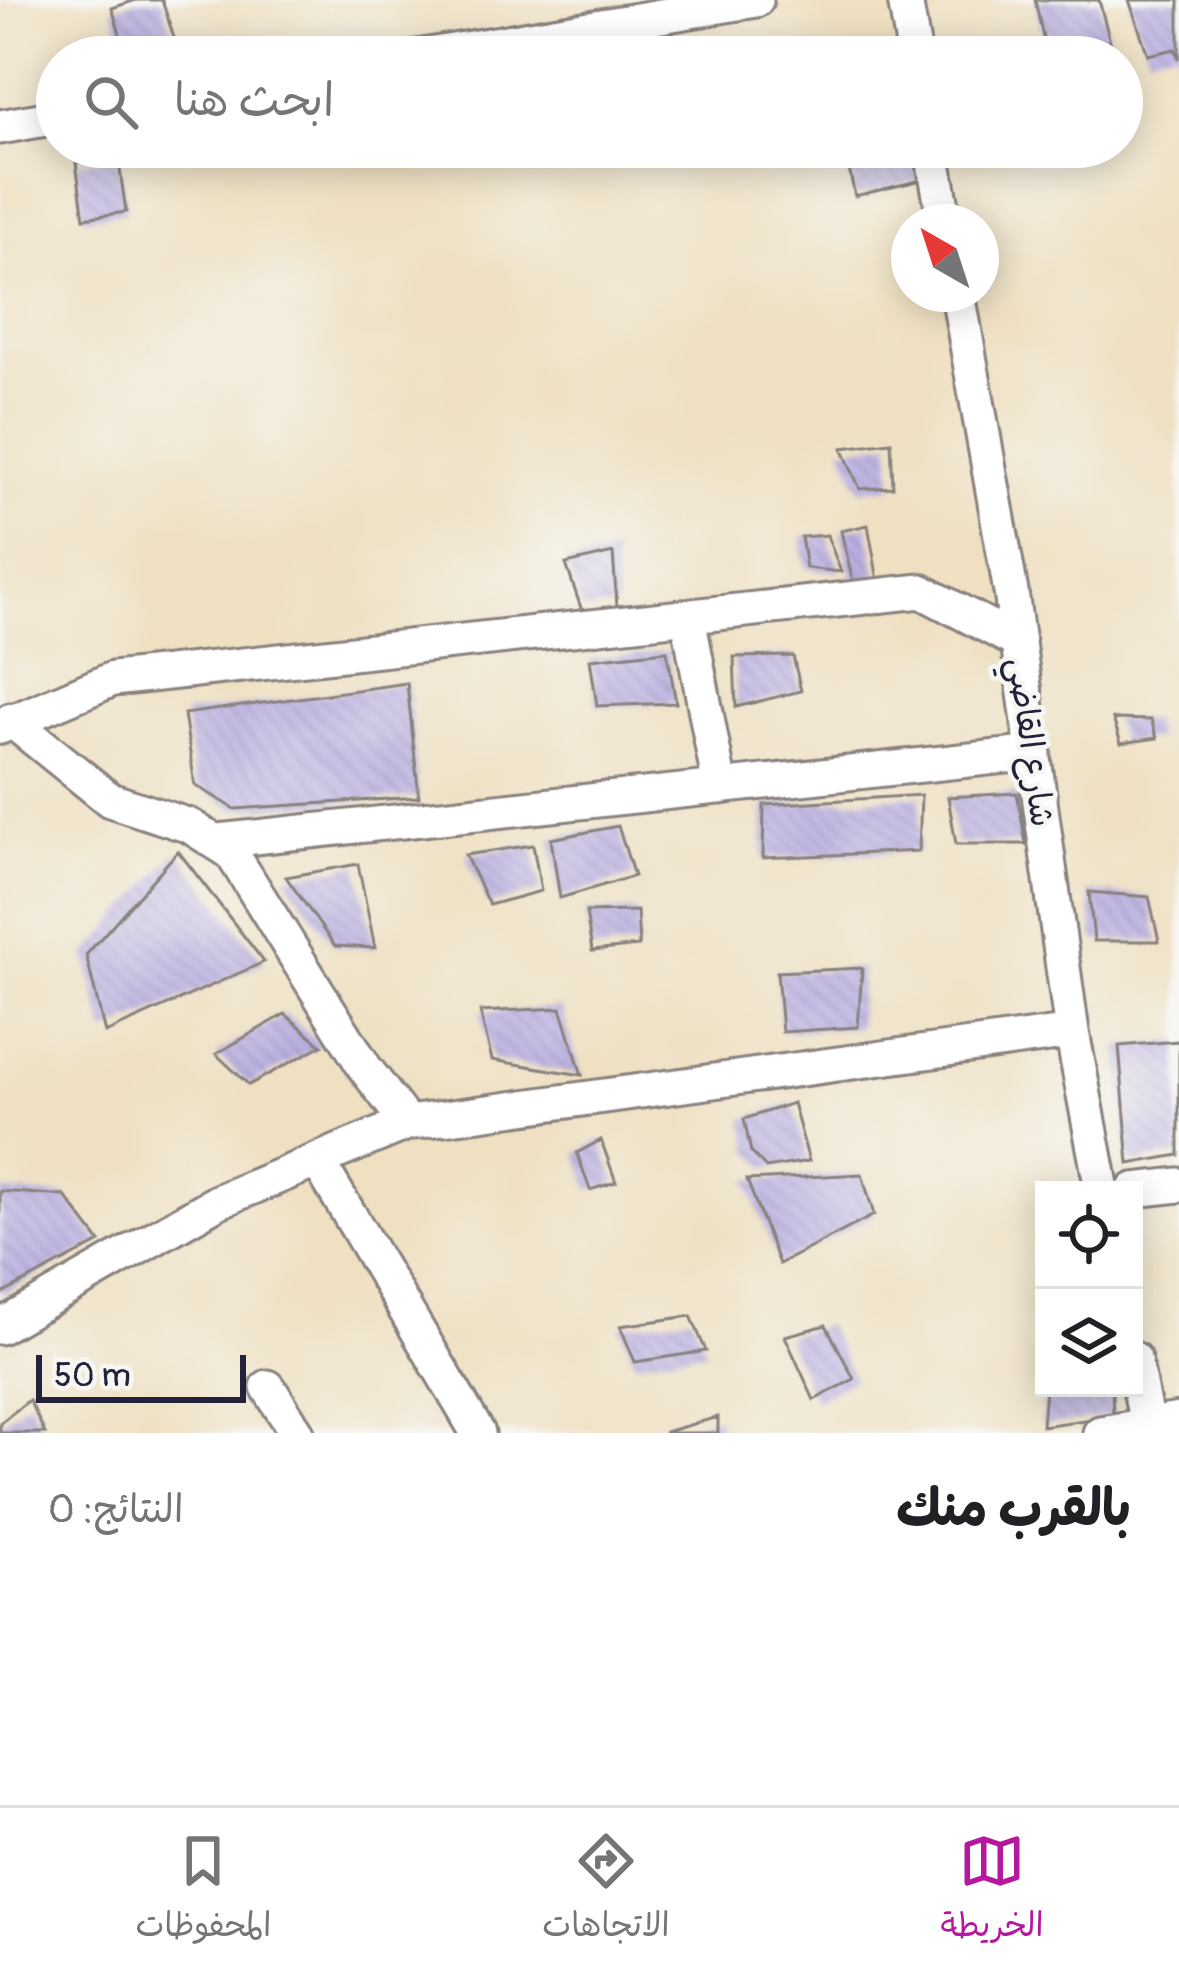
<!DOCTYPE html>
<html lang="ar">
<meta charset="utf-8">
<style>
:root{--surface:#fff;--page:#f2f2f2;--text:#202124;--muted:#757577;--line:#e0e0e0;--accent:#b5179e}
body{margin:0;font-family:Pangolin,"Playpen Sans Arabic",sans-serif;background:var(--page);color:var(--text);direction:rtl}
.controls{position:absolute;right:36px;bottom:36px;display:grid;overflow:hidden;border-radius:0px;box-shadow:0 6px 30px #0003}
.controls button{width:108px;height:108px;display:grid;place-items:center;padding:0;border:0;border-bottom:3px solid var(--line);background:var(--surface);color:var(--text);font:60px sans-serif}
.compass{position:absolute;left:891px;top:204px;width:108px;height:108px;border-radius:50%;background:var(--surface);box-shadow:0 6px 30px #0003;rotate:321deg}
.scale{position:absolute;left:36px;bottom:30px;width:210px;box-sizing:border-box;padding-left:12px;border:6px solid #22223b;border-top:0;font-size:33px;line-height:42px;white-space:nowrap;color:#22223b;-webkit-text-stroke:9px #f6f6f2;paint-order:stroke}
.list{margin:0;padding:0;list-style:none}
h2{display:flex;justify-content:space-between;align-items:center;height:156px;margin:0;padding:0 48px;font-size:51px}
h2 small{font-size:39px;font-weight:400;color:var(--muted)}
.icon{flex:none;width:66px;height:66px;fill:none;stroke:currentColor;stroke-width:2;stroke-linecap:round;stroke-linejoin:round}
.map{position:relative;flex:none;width:1179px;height:1433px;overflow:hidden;direction:ltr}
.search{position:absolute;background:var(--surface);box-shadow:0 6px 30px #0003;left:36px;right:36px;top:36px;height:132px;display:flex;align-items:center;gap:30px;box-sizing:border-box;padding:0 42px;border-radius:66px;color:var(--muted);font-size:45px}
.sheet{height:372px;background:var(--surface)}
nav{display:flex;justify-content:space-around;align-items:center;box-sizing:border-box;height:168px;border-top:3px solid var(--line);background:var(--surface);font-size:33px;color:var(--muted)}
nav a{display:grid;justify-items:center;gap:6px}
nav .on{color:var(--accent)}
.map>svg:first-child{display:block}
.building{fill:url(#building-back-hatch)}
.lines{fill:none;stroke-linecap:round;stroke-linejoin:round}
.minor-casing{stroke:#88817e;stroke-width:39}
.minor{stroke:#fff;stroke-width:33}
.labels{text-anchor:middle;stroke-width:9;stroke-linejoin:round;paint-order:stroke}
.street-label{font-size:33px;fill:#22223b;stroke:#f6f6f2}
</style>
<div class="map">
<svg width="1179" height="1433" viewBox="0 0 1179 1433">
<defs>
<pattern id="building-back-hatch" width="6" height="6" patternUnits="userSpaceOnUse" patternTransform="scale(3)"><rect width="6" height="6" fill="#b9afe1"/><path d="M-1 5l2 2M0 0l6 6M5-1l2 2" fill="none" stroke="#9f96c2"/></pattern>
</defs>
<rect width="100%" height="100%" fill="#f6f6f2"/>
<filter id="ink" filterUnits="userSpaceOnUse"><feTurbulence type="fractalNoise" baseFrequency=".00833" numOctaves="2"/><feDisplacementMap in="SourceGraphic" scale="24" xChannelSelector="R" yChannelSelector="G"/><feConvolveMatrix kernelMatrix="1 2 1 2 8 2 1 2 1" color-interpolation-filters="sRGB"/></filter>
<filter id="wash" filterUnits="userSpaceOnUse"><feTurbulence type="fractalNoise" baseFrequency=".004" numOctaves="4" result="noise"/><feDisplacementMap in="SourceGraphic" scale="48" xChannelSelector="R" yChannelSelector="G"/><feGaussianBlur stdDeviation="2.7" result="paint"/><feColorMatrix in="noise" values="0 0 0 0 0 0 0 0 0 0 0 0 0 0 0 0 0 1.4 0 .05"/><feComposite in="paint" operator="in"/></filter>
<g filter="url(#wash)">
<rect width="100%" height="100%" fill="#efe0c2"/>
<g id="blocks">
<!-- building -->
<path class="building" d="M136,0H162L180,57H127L112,8Z
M1035,0H1099L1114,57L1047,56Z
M1129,0H1179V59L1175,49L1148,55Z
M844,147H912L926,179L855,196Z
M118,156L126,212L84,218L76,163Z
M891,442L893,487L860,489L842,448Z
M868,525L879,586H854L841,531Z
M827,535L841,572L806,568L801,537Z
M613,553L617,607L582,611L566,564Z
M667,651L676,703L597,706L590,659Z
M793,656L801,691L736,707L734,657Z
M407,683L419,797L235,809L195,785L184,714Z
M1113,719L1151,720L1157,738L1121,743Z
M1017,793L1026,844H956L948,797Z
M921,795L919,851L763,858L764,805Z
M618,826L634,876L560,898L551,839Z
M533,845L541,891L489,905L465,855Z
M178,851L264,962L105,1033L86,955Z
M358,864L375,948L335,946L286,877Z
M1089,892L1149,897L1159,941H1094Z
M637,911L639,946L592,951L586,912Z
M862,968L858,1027L782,1032L777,972Z
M561,1008L582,1075L492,1060L480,1012Z
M285,1014L322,1045L249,1085L216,1054Z
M1179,1041V1155L1129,1164L1119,1046Z
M793,1103L809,1161L766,1168L751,1152L744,1119Z
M601,1140L616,1182L590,1190L577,1153Z
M862,1174L874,1215L779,1264L747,1180Z
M0,1191L65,1196L100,1242L0,1295Z
M691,1316L706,1351L635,1362L620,1326Z
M826,1325L854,1379L814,1400L785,1336Z
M1045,1388H1112L1113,1416L1042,1426Z
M29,1400L45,1433H0V1423Z
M718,1417V1433H665V1432Z"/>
</g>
</g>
<g filter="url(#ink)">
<use href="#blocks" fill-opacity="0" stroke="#88817e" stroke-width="3"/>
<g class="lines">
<!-- minor casing -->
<g class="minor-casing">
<path id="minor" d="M905,0L915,57
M417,57L756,0
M0,127L57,117
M931,147L945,222
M958,294L1011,592L1072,1032L1102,1190
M688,617L720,787
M11,720L110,800L190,826L231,852L365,1068L407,1123
M0,727L113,679L921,591L1018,642
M218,841L1034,753
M319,1163L478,1433
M1134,1190L1179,1185
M0,1327L217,1202L407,1123L1072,1032
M1134,1359L1147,1425
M268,1387L297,1433
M1100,1433L1179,1420"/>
</g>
<!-- minor -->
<use href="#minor" class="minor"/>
</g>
</g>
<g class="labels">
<!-- street labels -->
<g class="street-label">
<text transform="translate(1032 742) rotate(82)" y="12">شارع القاضي</text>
</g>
</g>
</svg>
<div class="controls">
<button><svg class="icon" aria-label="locate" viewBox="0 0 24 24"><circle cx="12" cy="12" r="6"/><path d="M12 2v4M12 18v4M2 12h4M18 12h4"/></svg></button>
<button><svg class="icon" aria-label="layers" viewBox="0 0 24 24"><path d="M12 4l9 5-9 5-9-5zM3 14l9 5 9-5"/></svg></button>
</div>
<svg class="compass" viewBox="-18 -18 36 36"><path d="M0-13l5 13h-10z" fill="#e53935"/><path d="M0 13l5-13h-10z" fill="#757577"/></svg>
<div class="scale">50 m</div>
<div class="search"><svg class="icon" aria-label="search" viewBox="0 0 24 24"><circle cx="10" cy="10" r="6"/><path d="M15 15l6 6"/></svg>ابحث هنا</div>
</div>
<section class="sheet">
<h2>بالقرب منك<small>النتائج: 0</small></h2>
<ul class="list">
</ul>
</section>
<nav>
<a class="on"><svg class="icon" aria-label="map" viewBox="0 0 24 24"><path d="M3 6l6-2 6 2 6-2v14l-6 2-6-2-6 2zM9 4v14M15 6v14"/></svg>الخريطة</a>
<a><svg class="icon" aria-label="directions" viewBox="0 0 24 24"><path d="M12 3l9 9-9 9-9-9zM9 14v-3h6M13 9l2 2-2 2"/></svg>الاتجاهات</a>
<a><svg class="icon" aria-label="saved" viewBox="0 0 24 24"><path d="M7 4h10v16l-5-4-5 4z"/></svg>المحفوظات</a>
</nav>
